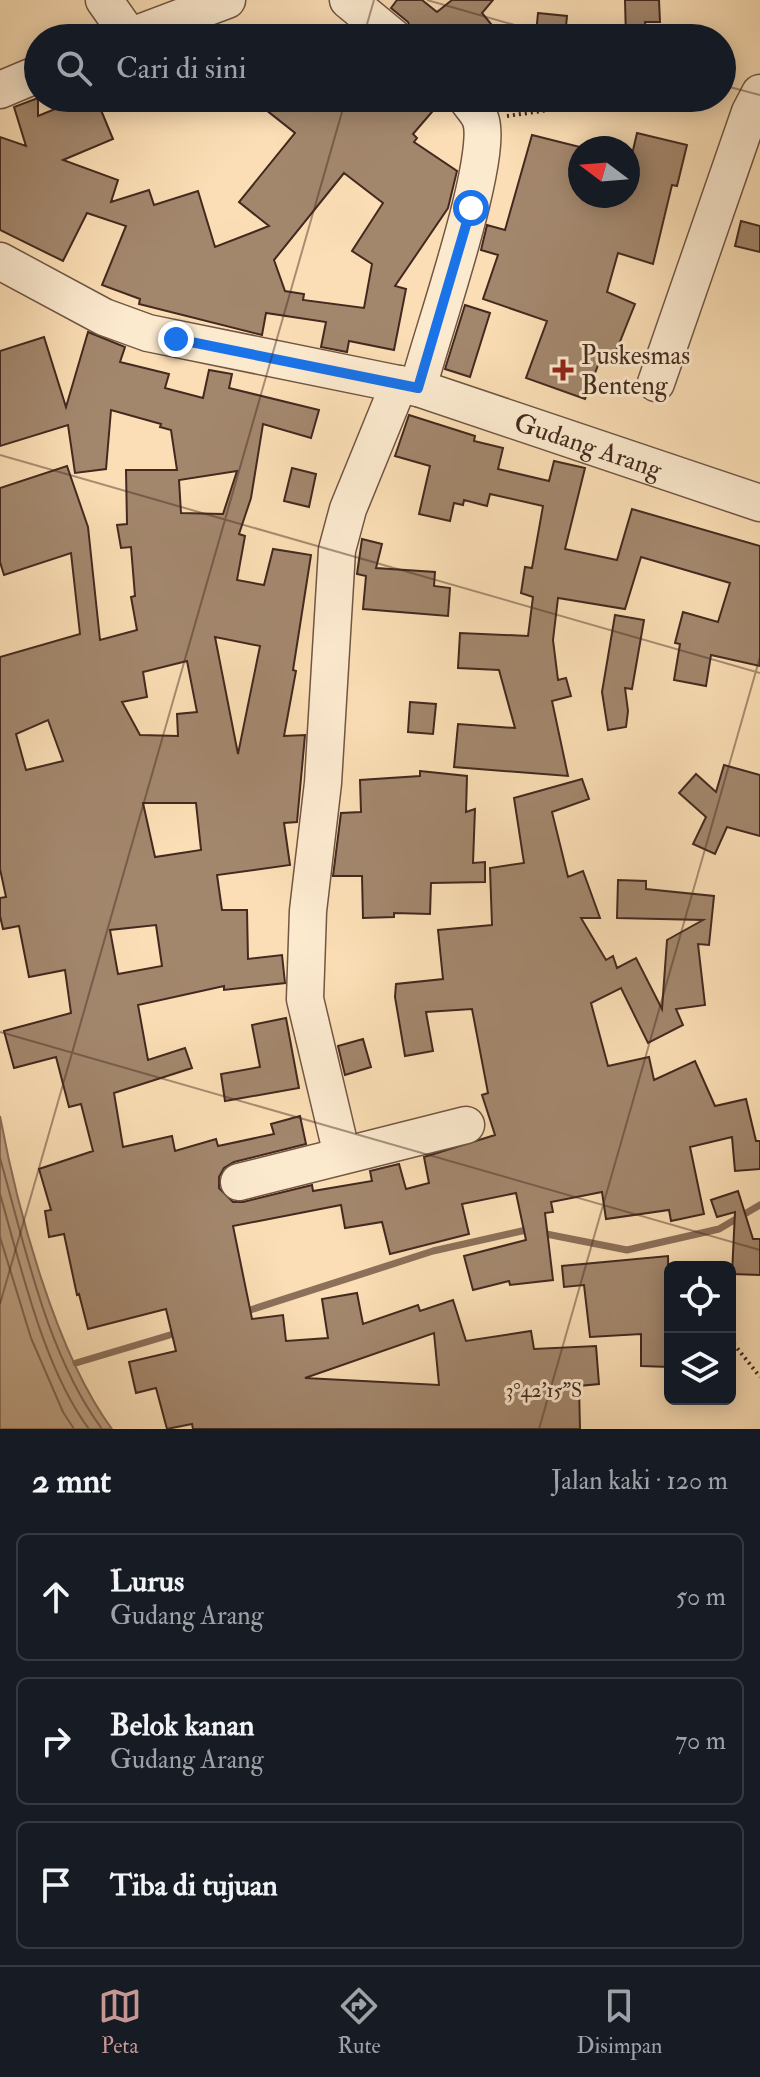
<!DOCTYPE html>
<html lang="id">
<meta charset="utf-8">
<style>
:root{--surface:#171b24;--page:#20242c;--text:#f1f3f6;--muted:#9ea1a6;--line:#363941;--accent:#c59692}
body{margin:0;font-family:"IM FELL Double Pica",serif;background:var(--page);color:var(--text)}
.controls{position:absolute;right:24px;bottom:24px;display:grid;overflow:hidden;border-radius:12px;box-shadow:0 4px 20px #0003}
.controls button{width:72px;height:72px;display:grid;place-items:center;padding:0;border:0;border-bottom:2px solid var(--line);background:var(--surface);color:var(--text);font:40px sans-serif}
.compass{position:absolute;left:568px;top:136px;width:72px;height:72px;border-radius:50%;background:var(--surface);box-shadow:0 4px 20px #0003;rotate:286deg}
.stop{position:absolute;width:24px;height:24px;margin:-18px;border:6px solid #1a73e8;border-radius:50%;background:#fff}
.stop.end{background:#1a73e8;border-color:#fff;box-shadow:0 2px 8px #0008}
.list{margin:0;padding:0;list-style:none}
h2{display:flex;justify-content:space-between;align-items:center;height:104px;margin:0;padding:0 32px;font-size:34px}
h2 small{font-size:26px;font-weight:400;color:var(--muted)}
.list li{display:grid;grid-template-columns:52px 1fr auto;gap:24px;align-items:center;box-sizing:border-box;height:128px;margin:0 16px 16px;padding:0 16px;border:2px solid var(--line);border-radius:12px}
.list b{display:block;font-size:30px;white-space:nowrap}
.list p{margin:0;font-size:26px;white-space:nowrap;color:var(--muted)}
.list em{font-size:26px;font-style:normal;color:var(--muted)}
.icon{flex:none;width:44px;height:44px;fill:none;stroke:currentColor;stroke-width:2;stroke-linecap:round;stroke-linejoin:round}
.map{position:relative;flex:none;width:760px;height:1429px;overflow:hidden}
.search{position:absolute;background:var(--surface);box-shadow:0 4px 20px #0003;left:24px;right:24px;top:24px;height:88px;display:flex;align-items:center;gap:20px;box-sizing:border-box;padding:0 28px;border-radius:44px;color:var(--muted);font-size:30px}
.sheet{height:536px;background:var(--surface)}
nav{display:flex;justify-content:space-around;align-items:center;box-sizing:border-box;height:112px;border-top:2px solid var(--line);background:var(--surface);font-size:22px;color:var(--muted)}
nav a{display:grid;justify-items:center;gap:4px}
nav .on{color:var(--accent)}
.map>svg:first-child{display:block}
.water{fill:#bca082;stroke:#8c705a;stroke-width:2}
.lines{fill:none;stroke-linecap:round;stroke-linejoin:round}
.shore{stroke:#806450;stroke-width:2}
.stream{stroke:#8c705a;stroke-width:7}
.building{fill:#a3876d;stroke:#43291f;stroke-width:2;fill-rule:evenodd}
.minor-casing{stroke:#715644;stroke-width:39}
.path{stroke:#43291f;stroke-width:4;stroke-dasharray:2 4;stroke-linecap:butt}
.minor{stroke:#fceacf;stroke-width:36}
.route{stroke:#1a73e8;stroke-width:10}
.ticks{fill:none;stroke:#43291f;stroke-width:2;stroke-opacity:0.45}
.poi-dot{fill:#8f2418;stroke:#fceacf;stroke-width:3}
.labels{text-anchor:middle;stroke-width:6;stroke-linejoin:round;paint-order:stroke}
.poi-label{font-size:26px;fill:#43291f;stroke:#fceacf;text-anchor:start}
.street-label{font-size:26px;fill:#43291f;stroke:#fceacf}
.ticks-label{font-size:20px;text-anchor:middle;fill:#43291f;stroke:#fceacf;stroke-width:6;stroke-linejoin:round;paint-order:stroke}
</style>
<div class="map">
<svg width="760" height="1429" viewBox="0 0 760 1429">
<rect width="100%" height="100%" fill="#fbdeb5"/>
<filter id="stains"><feTurbulence type="fractalNoise" baseFrequency=".0025" numOctaves="4"/><feColorMatrix values="0 0 0 0 .2 0 0 0 0 .09 0 0 0 0 .02 0 0 0 .5 -.17"/></filter>
<radialGradient id="worn" r=".72"><stop offset=".6" stop-color="#630" stop-opacity="0"/><stop offset="1" stop-color="#630" stop-opacity=".3"/></radialGradient>
<!-- water -->
<path class="water" d="M0,1116C17,1208 56,1354 112,1429H0Z"/>
<g class="lines">
<!-- shore -->
<path class="shore" d="M0,1158C25,1246 47,1355 102,1429
M0,1194C21,1267 44,1369 89,1429
M0,1237L31,1338L63,1412L74,1429"/>
<!-- stream -->
<path class="stream" d="M241,1313L433,1251L526,1230L627,1250L719,1229L760,1205
M76,1363L180,1332"/>
</g>
<!-- building -->
<path class="building" d="M397,0H422L437,12L452,0H493L482,13L495,29L485,38H460L451,28L443,38H414L408,22L391,8Z
M625,0H659L660,22H645L647,38H626Z
M538,13L567,16L565,37L536,34Z
M38,98V116L82,98H96L113,139L63,160L118,180L111,202L149,190L154,205L198,191L215,247L269,226L239,202L295,133L251,98H444L413,134L417,138L414,142L457,171L448,208L395,286L406,289L394,350L349,341L347,352L321,347L326,322L266,313L262,335L139,304L140,299L102,285L126,226L87,213L63,261L0,230V137L26,146L14,107ZM344,173L383,203L352,251L372,264L364,308L303,300L304,294L285,291L274,260Z
M637,133L687,145L677,186L672,185L653,264L618,253L607,292L635,304L613,359L602,355L585,399L526,378L547,321L483,299L498,255L481,250L487,225L505,230L532,135L580,147V196H628V159H631Z
M741,221L760,226V252L735,246Z
M465,305L490,313L470,377L445,369Z
M88,332L125,347L120,362L169,374L165,388L203,398L209,370L232,374L229,388L319,410L311,438L263,424L251,498L239,534L245,536L237,580L264,585L273,549L311,555L293,670L296,671L284,736L305,735L297,822L284,823L290,865L217,875L222,910H247L248,959L282,955L285,983L224,990V986L138,1005L148,1060L185,1048L192,1068L114,1093L123,1147L172,1136L175,1151L216,1139L218,1146L274,1134L271,1124L300,1116L306,1144L234,1162L224,1168L219,1177V1188L233,1202H243L312,1185L313,1191L372,1181L370,1171L399,1164L406,1189L429,1183L424,1157L495,1135L482,1095L488,1093L472,1009L426,1012L433,1051L405,1056L395,997L396,984L443,979L438,930L492,925L490,868L524,863L514,798L582,779L589,799L552,812L568,877L583,871L600,918H581L606,960L613,956L617,968L636,958L662,1009L667,940L703,920L617,918L618,880L646,881V889L714,896L709,945L698,944L705,1005L676,1009L683,1025L648,1043L621,988L591,1003L608,1066L649,1057L654,1080L695,1061L715,1106L746,1099L756,1141H760V1169L735,1171L732,1137L690,1147L704,1214L671,1221L669,1210L606,1219L602,1192L551,1202L553,1212L545,1213L553,1280L510,1285L509,1281L473,1290L464,1256L526,1240L516,1193L462,1204L469,1234L390,1254L382,1222L345,1228L341,1205L233,1226L252,1319L283,1315L286,1341L328,1338L322,1299L357,1293L363,1324L418,1305L420,1311L453,1300L466,1341L531,1331L534,1349L596,1346L599,1384L579,1386L580,1429H193L192,1424L167,1429L156,1388L136,1393L129,1362L176,1351L166,1309L88,1329L79,1294L77,1295L64,1234L49,1237L45,1211L51,1210L39,1169L93,1151L81,1104L69,1107L56,1057L14,1068L4,1031L71,1013L65,970L29,977L19,926L3,929L0,916V898L6,897L0,869V657L80,634L71,553L4,575L0,562V488L67,466L88,527L100,640L137,630L131,597L135,596L131,547L121,548L117,525L127,524L126,470H177L171,430L160,427L161,424L111,410L106,469L75,473L68,425L0,446V351L44,337L66,407ZM237,471L223,514L181,513L179,480ZM215,637L260,646L238,754ZM187,661L197,712L177,714L178,736L140,735L122,702L147,697L143,672ZM48,720L63,761L26,770L16,734ZM143,803H196L201,850L155,857ZM156,925L162,966L118,974L110,930ZM434,1333L439,1385L305,1378Z
M409,415L475,436L474,441L503,448L498,469L549,481L554,461L585,468L565,549L617,560L632,509L760,546V666L711,655L706,686L674,680L680,644L675,643L683,612L718,622L730,583L641,557L625,609L558,598L553,640L558,680L566,678L571,696L552,701L568,776L454,767L458,724L515,728L499,670L458,668L460,633L528,636L533,597L521,593L525,567L532,568L543,506L490,494L487,506L464,500L463,505L454,503L450,521L419,514L430,466L395,456Z
M292,468L316,474L309,507L284,501Z
M362,539L382,544L376,568L435,572L434,586L450,588L448,616L363,609L366,576L357,574Z
M615,615L644,620L632,689L625,688L628,711L626,727L608,730L602,692Z
M410,702L436,704L433,734L408,732Z
M724,765L760,775V836L727,827L715,854L693,844L706,817L679,793L696,774L716,792Z
M420,771L467,776L466,812L475,809L473,863L485,862V882L431,883L430,914L394,913V917L363,918L362,876H333L341,813L361,812L360,780L420,776Z
M286,1018L299,1088L225,1101L221,1074L260,1067L252,1025Z
M363,1039L371,1067L345,1075L338,1046Z
M738,1191L753,1239H760V1275L732,1274L735,1212L717,1217L711,1200Z
M668,1256L670,1367L641,1366V1334L590,1337L584,1285L564,1287L562,1266Z"/>
<g class="lines">
<!-- minor casing -->
<g class="minor-casing">
<g id="minor">
<path d="M104,0L130,37"/>
<path d="M348,0L394,38"/>
<path d="M126,38L227,0"/>
<path d="M0,90L38,74"/>
<path id="s1" d="M0,261L104,317L148,333L418,388L760,503"/>
<path d="M656,383L750,112L760,93"/>
<path d="M418,388C430,339 496,154 480,118C477,111 470,104 466,98"/>
<path d="M342,1155L305,999L308,911L323,783L337,550L348,509L399,384"/>
<path d="M239,1182L466,1125"/>
</g>
</g>
<!-- path -->
<path class="path" d="M507,116L632,98
M730,1339L760,1377"/>
<!-- minor -->
<use href="#minor" class="minor"/>
</g>
<g class="lines">
<!-- route -->
<path class="route" d="M176,339L418,388L471,208"/>
</g>
<!-- ticks -->
<path class="ticks" d="M427,0L560,38M363,38L374,0M722,85L760,95M0,455L760,673M0,1032L760,1250M0,1304L346,98M539,1429L760,657"/>
<!-- markers -->
<path class="poi-dot" d="M559 358h8v8h8v8h-8v8h-8v-8h-8v-8h8z"/>
<g class="labels">
<!-- poi labels -->
<g class="poi-label">
<text x="581" y="364">Puskesmas<tspan x="581" dy="30">Benteng</tspan></text>
</g>
<!-- street labels -->
<g class="street-label">
<text dy="9" stroke="none"><textPath href="#s1" startOffset="620">Gudang Arang</textPath></text>
</g>
</g>
<g class="ticks-label">
<text x="544" y="1397">3°42'15"S</text>
</g>
<rect width="100%" height="100%" filter="url(#stains)"/>
<rect width="100%" height="100%" fill="url(#worn)"/>
</svg>
<div class="controls">
<button><svg class="icon" aria-label="locate" viewBox="0 0 24 24"><circle cx="12" cy="12" r="6"/><path d="M12 2v4M12 18v4M2 12h4M18 12h4"/></svg></button>
<button><svg class="icon" aria-label="layers" viewBox="0 0 24 24"><path d="M12 4l9 5-9 5-9-5zM3 14l9 5 9-5"/></svg></button>
</div>
<svg class="compass" viewBox="-18 -18 36 36"><path d="M0-13l5 13h-10z" fill="#e53935"/><path d="M0 13l5-13h-10z" fill="#9ea1a6"/></svg>
<div class="stop" style="left:471px;top:208px"></div>
<div class="stop end" style="left:176px;top:339px"></div>
<div class="search"><svg class="icon" aria-label="search" viewBox="0 0 24 24"><circle cx="10" cy="10" r="6"/><path d="M15 15l6 6"/></svg>Cari di sini</div>
</div>
<section class="sheet">
<h2>2 mnt<small>Jalan kaki · 120 m</small></h2>
<ul class="list">
<li><svg class="icon" aria-label="ahead" viewBox="0 0 24 24"><path d="M12 20V5M6 11l6-6 6 6"/></svg><div><b>Lurus</b><p>Gudang Arang</p></div><em>50 m</em></li>
<li><svg class="icon" aria-label="right" viewBox="0 0 24 24"><path d="M7 20v-9h11M14 6l5 5-5 5"/></svg><div><b>Belok kanan</b><p>Gudang Arang</p></div><em>70 m</em></li>
<li><svg class="icon" aria-label="arrive" viewBox="0 0 24 24"><path d="M6 21V4h12l-3 4 3 4H6"/></svg><div><b>Tiba di tujuan</b></div></li>
</ul>
</section>
<nav>
<a class="on"><svg class="icon" aria-label="map" viewBox="0 0 24 24"><path d="M3 6l6-2 6 2 6-2v14l-6 2-6-2-6 2zM9 4v14M15 6v14"/></svg>Peta</a>
<a><svg class="icon" aria-label="directions" viewBox="0 0 24 24"><path d="M12 3l9 9-9 9-9-9zM9 14v-3h6M13 9l2 2-2 2"/></svg>Rute</a>
<a><svg class="icon" aria-label="saved" viewBox="0 0 24 24"><path d="M7 4h10v16l-5-4-5 4z"/></svg>Disimpan</a>
</nav>
